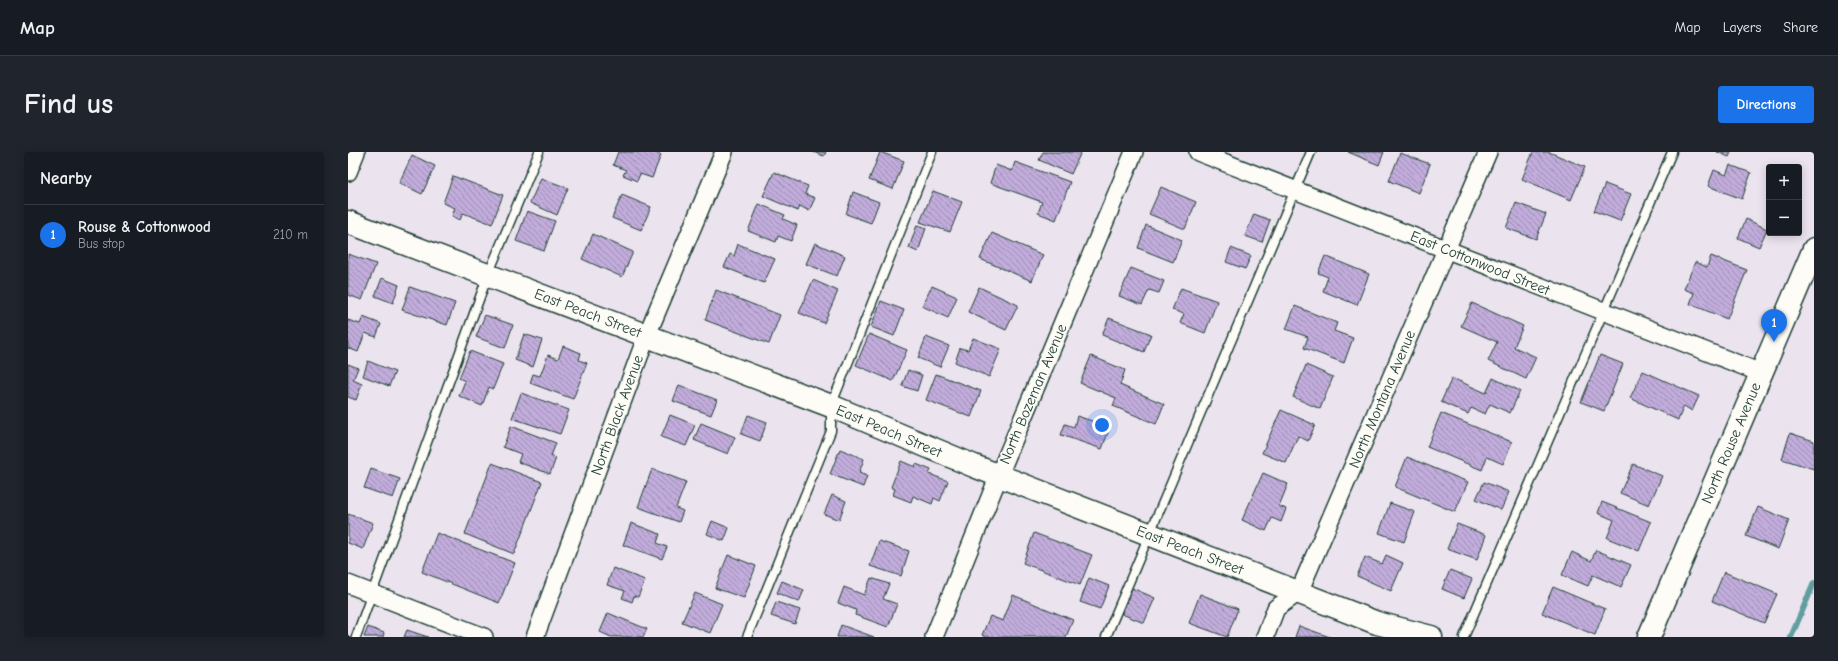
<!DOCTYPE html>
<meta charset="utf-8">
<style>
:root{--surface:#171b24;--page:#20242c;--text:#f1f3f6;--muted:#9ea1a6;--line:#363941;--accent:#1a73e8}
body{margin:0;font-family:"Comic Neue",sans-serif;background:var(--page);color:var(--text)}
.controls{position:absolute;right:12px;top:12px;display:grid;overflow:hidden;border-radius:4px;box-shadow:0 2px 10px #0003}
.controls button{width:36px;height:36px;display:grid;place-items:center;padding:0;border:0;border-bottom:1px solid var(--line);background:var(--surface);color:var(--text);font:20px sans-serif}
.you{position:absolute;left:754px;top:273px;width:14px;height:14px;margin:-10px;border:3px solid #fff;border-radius:50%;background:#1a73e8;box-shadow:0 0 0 6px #1a73e833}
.badge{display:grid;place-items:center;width:26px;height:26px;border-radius:50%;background:var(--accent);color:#fff;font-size:13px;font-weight:700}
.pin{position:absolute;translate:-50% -33px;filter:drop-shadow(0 1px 2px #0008)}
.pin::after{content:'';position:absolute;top:21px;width:14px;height:12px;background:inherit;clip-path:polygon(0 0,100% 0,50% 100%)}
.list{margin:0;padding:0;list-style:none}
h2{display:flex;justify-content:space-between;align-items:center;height:52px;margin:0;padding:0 16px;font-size:17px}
h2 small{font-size:13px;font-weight:400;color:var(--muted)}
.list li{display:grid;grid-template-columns:26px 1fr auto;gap:12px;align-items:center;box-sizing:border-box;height:60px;padding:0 16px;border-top:1px solid var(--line)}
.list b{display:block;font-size:15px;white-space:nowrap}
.list p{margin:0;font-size:13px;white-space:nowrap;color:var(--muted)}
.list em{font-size:13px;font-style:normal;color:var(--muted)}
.map{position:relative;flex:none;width:1466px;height:485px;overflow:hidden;border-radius:4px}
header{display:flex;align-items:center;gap:24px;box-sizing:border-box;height:56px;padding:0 20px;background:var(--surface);border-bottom:1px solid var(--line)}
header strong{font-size:19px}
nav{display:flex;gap:22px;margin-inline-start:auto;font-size:14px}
.intro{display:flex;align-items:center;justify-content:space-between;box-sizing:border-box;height:96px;padding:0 24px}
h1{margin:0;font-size:28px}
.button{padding:10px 18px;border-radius:4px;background:var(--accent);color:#fff;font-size:14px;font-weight:700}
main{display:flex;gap:24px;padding:0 24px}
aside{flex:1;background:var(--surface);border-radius:4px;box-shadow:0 2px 10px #0003}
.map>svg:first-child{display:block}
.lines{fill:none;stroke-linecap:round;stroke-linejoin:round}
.stream{stroke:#629e9f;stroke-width:6}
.building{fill:url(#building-back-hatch);stroke:#1f3d34}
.service-casing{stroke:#1f3d34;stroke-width:11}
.minor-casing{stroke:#1f3d34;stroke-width:20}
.secondary-casing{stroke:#1f3d34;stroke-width:25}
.service{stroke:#fdfcf7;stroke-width:8}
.minor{stroke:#fdfcf7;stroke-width:17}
.secondary{stroke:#fdfcf7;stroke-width:22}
.labels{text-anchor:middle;stroke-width:3.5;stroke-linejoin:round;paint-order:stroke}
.street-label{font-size:15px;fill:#1f3d34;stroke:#fdfcf7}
</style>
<header>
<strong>Map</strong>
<nav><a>Map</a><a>Layers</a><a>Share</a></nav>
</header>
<div class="intro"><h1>Find us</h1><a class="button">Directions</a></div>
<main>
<aside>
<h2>Nearby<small></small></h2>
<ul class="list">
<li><span class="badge">1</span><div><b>Rouse &amp; Cottonwood</b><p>Bus stop</p></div><em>210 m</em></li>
</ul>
</aside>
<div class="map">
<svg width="1466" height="485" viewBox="0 0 1466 485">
<defs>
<pattern id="building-back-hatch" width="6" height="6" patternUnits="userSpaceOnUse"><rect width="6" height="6" fill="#c1acdb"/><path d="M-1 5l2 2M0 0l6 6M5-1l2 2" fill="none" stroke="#9c8db2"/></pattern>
</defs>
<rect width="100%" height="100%" fill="#ebe4ef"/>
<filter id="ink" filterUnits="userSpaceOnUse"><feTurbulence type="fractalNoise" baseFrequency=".025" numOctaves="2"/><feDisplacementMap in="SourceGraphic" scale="8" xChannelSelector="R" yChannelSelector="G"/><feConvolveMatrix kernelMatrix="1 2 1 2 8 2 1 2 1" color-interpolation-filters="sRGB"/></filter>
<g filter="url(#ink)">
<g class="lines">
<!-- stream -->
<path class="stream" d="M1443,485L1466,431"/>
</g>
<!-- building -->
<path class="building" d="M270,0H307L313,3L304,26L292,22L289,29L275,23L278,18L265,13Z
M465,0H478L476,4Z
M532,0L556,9L545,37L521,28Z
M695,0H733L723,22L691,8Z
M1000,0H1036L1031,13Z
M1185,0H1201L1237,15L1223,48L1174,27Z
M1369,0H1383L1381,5Z
M1052,1L1082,12L1071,41L1041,29Z
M64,3L87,14L74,42L51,31Z
M667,10L722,30L708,68L690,61L694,50L642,31L648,13L664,19Z
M1382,13L1403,21L1394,47L1360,34L1366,18L1378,23Z
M426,20L460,34L457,42L467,46L461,59L452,54L450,59L415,44Z
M105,24L155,43L144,72L115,61L112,68L104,64L107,56L95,51Z
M193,26L220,36L209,63L182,51Z
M1257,32L1283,42L1272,69L1246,59Z
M813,35L848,50L837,77L801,62Z
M585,39L614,50L602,80L572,70Z
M505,40L531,50L523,71L498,62Z
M274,43L303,55L293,78L264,66Z
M1168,51L1198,62L1188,87L1158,76Z
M411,52L437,63L435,67L449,73L443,89L430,84L428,90L400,79Z
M179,59L207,69L196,99L168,89Z
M906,62L922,68L914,90L897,84Z
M1398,67L1419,77L1411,95L1390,86Z
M569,73L578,76L570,100L561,96Z
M798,73L834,88L825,110L790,96Z
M644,81L695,103L684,129L632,107Z
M245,82L285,100L274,125L234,107Z
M467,91L497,104L489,124L458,112Z
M390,92L427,107L416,131L376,115L382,102L386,104Z
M883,96L903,104L897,117L878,110Z
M0,102L28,112L14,148L0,143Z
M977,104L1021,122L1009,153L975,139L980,125L970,121Z
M1363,104L1399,118L1379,167L1342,152L1346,141L1336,137L1347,110L1359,115Z
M783,116L816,129L811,141L801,138L794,153L771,144Z
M34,126L51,133L45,151L27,144Z
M465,128L490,139L476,171L451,161Z
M584,134L609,145L600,166L574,154Z
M62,135L107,151L99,173L54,158Z
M631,135L670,153L658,178L620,160Z
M833,136L869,149L857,181L832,171L836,162L824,158Z
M368,138L432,163L421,192L357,168Z
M533,149L556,158L546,184L523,175Z
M1124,151L1175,174L1166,195L1188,205L1178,227L1140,209L1149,190L1113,174Z
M947,154L989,171L986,179L1005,186L996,211L956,196L960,185L938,177Z
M137,163L165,173L157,196L128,185Z
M15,165L33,172L28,185L17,181L10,200L0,196V168L12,172Z
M761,166L803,182L796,200L754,183Z
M176,182L194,188L185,215L167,208Z
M521,182L559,198L545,229L508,213Z
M578,185L601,194L592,215L570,206Z
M625,186L653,197L641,225L607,210L612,196L620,198Z
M215,194L233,201L231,208L239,211L225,247L182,231L185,222L192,224L200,203L210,207Z
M122,199L155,212L145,237L141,235L134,254L111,244L117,229L111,226Z
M1252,203L1275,212L1256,259L1233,250Z
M743,204L777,218L772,233L816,252L808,272L765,254L768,246L732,231Z
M20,209L47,220L41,234L15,224Z
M0,212L10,216L5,228L14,232L8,248L0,245Z
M958,213L985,225L972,257L945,245Z
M560,218L574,223L569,239L554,234Z
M1295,219L1351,244L1344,259L1336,254L1330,268L1282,246Z
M588,222L633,239L623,265L578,248Z
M1104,226L1138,241L1145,226L1172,239L1162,261L1142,252L1137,262L1123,256L1120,262L1093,250Z
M331,233L369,248L363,263L325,249Z
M173,241L221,258L212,282L164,266Z
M933,258L967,273L960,289L950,284L938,311L914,301Z
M1093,261L1164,290L1155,312L1139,305L1134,318L1079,295Z
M322,263L347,273L338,294L313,285Z
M400,263L419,270L412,289L393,282Z
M729,264L762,275L754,297L713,283L717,272L726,275Z
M353,271L387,285L380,302L346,288Z
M163,274L208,291L203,304L208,306L202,322L170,310L173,302L155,295Z
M1442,281L1466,289V317L1434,307Z
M492,297L516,307L511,321L519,324L515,335L482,322Z
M1059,305L1120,330L1107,360L1047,335Z
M553,309L567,315L568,312L583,318L581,322L600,329L592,349L586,346L584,352L565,344L563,350L545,343L547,337L543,335Z
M144,311L194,330L166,402L117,382Z
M1285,312L1314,324L1301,353L1272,341Z
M23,317L52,327L45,346L16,336Z
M304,317L338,330L328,356L335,359L331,370L290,355Z
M915,321L940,332L931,354L938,357L933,370L924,366L918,379L894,368Z
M1136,330L1161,340L1153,358L1128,347Z
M484,343L498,349L491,368L476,362Z
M1254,350L1303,370L1291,399L1259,386L1266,368L1250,361Z
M1042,351L1067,360L1056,390L1031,381Z
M1410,355L1441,368L1430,397L1398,384Z
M0,362L25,371L15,397L0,391Z
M364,369L381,376L376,389L359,382Z
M283,371L312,382L309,391L319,395L314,407L275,393Z
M1109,372L1138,383L1129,408L1099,397Z
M89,381L167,411L151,451L74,420Z
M686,381L744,403L732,433L675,411Z
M531,389L561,399L553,424L522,414Z
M1248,398L1283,413L1273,435L1245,423L1240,434L1214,423L1224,400L1243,409Z
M380,403L408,414L396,446L367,436Z
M1038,403L1055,411L1043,439L1009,424L1017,405L1034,412Z
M265,416L297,428L290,445L286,444L284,450L274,446L277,439L259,433Z
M1102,418L1124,427L1116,446L1094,437Z
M1376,420L1429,442L1416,471L1364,449Z
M523,426L541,432L535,447L549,452L540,475L507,463L508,458L490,451L496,435L516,443Z
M741,426L761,434L752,457L732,450Z
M434,429L456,438L451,450L429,441Z
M1205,435L1257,457L1247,483L1194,461Z
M784,436L807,446L796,471L774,462Z
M347,441L374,452L362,481L334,470Z
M852,442L890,457L879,485L841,471Z
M665,443L725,468L718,485H638L634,483L642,464L655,469Z
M428,450L452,458L447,472L423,464Z
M260,461L299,477L295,485H263L252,480Z
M493,473L526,485H489Z
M951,474L982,485H947Z
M20,475L36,481L35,485H16Z
M59,478L80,485H56Z"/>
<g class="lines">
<!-- service casing -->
<g class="service-casing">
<path id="service" d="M8,485L140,123L191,0
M399,485L483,279V254L584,0
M758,485L963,0
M1116,485L1324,0"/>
</g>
<!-- minor casing -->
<g class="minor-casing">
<path id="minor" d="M850,0L1413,221
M0,20L8,0
M0,432L136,485
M187,485L299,183L376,0
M586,485L651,323L786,0
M917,485L928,456L951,440L1140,0"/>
</g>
<!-- secondary casing -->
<g class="secondary-casing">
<path id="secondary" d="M0,70L483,254L626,314L1029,471L1083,485
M1301,485L1466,97"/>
</g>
<!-- service -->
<use href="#service" class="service"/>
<!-- minor -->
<use href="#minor" class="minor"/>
<!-- secondary -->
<use href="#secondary" class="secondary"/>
</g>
</g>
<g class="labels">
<!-- street labels -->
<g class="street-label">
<text transform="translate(1132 111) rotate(22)" y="5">East Cottonwood Street</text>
<text transform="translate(240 161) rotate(21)" y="5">East Peach Street</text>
<text transform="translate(685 242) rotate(-67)" y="5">North Bozeman Avenue</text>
<text transform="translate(1034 247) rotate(-67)" y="5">North Montana Avenue</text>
<text transform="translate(269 263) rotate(-70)" y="5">North Black Avenue</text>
<text transform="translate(541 279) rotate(23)" y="5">East Peach Street</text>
<text transform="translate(1383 291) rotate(-67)" y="5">North Rouse Avenue</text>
<text transform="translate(842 398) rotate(21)" y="5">East Peach Street</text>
</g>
</g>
</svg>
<div class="controls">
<button>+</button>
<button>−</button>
</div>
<div class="you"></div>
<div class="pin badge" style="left:1426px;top:190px">1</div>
</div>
</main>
